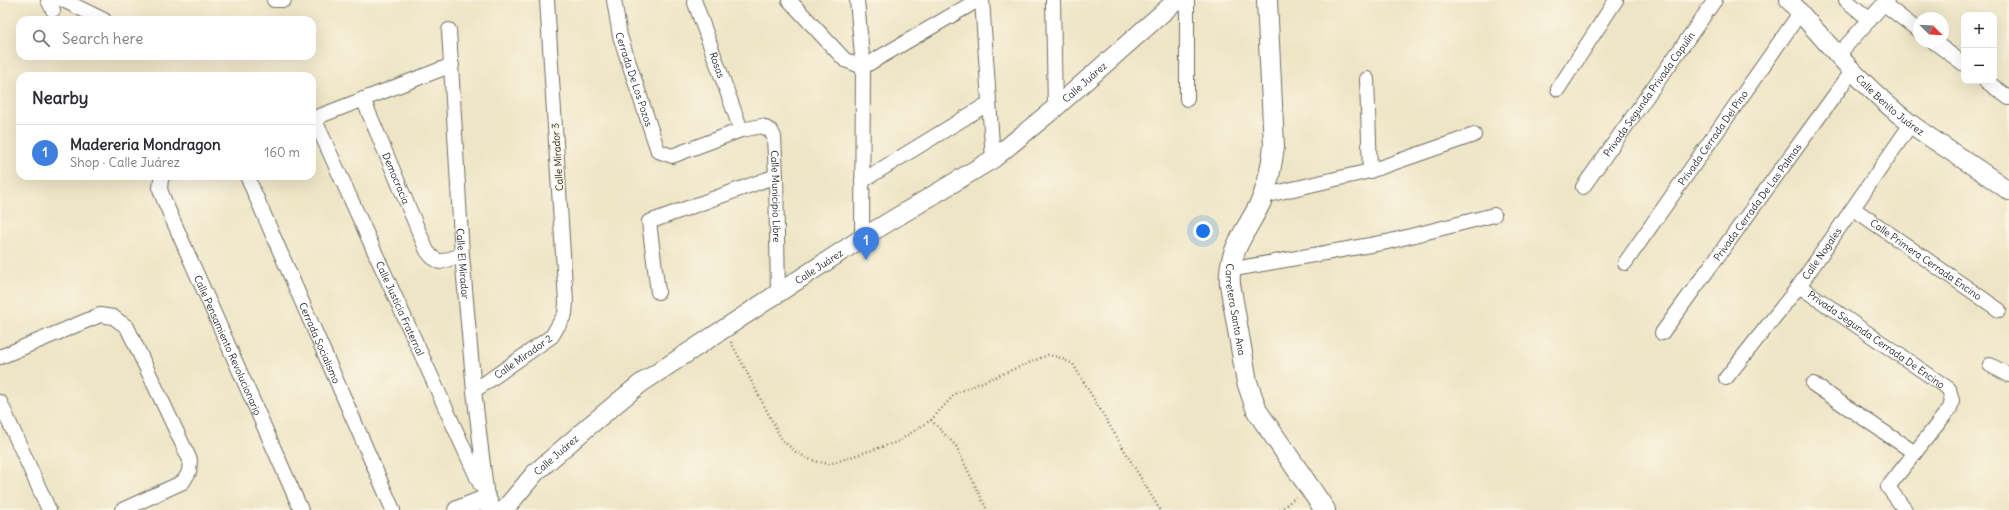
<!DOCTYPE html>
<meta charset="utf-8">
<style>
:root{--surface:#fff;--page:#f7f7f7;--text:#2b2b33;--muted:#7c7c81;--line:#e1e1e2;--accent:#1a73e8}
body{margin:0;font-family:Delius,sans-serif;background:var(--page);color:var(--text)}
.controls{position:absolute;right:12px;top:12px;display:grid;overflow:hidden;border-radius:8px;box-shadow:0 4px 16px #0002}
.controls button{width:36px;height:36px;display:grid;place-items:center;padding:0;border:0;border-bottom:1px solid var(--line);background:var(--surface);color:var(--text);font:20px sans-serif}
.compass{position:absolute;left:1913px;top:12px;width:36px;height:36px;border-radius:50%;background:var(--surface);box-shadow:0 4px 16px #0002;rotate:114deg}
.you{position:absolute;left:1203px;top:231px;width:14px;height:14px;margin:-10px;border:3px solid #fff;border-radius:50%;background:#1a73e8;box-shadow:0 0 0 6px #1a73e833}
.badge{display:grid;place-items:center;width:26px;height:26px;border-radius:50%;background:var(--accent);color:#fff;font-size:13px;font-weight:700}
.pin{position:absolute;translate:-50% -33px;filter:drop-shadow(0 1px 2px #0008)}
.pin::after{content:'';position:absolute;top:21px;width:14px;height:12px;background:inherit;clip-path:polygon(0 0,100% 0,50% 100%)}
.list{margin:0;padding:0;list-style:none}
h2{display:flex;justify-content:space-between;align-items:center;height:52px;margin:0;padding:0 16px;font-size:17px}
h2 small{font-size:13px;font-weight:400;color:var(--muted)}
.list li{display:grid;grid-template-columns:26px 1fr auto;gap:12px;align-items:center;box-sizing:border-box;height:56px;padding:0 16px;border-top:1px solid var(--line)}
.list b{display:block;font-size:15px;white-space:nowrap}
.list p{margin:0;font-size:13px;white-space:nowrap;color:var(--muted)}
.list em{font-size:13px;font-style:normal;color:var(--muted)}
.icon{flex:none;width:22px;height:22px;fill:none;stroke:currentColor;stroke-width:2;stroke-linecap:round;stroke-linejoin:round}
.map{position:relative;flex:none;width:2009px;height:510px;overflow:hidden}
.search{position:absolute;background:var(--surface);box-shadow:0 4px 16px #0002;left:16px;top:16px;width:300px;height:44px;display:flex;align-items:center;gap:10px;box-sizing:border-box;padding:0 14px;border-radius:12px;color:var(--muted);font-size:15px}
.panel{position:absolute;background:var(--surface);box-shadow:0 4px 16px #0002;left:16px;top:72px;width:300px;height:108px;border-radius:12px}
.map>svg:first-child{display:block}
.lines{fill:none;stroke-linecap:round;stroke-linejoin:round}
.minor-casing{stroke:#6f6c61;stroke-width:16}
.tertiary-casing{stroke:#6f6c61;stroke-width:20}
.secondary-casing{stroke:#6f6c61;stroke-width:22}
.path{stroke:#6f6c61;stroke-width:2.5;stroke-dasharray:1 3;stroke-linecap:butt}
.minor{stroke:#fff;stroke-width:14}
.tertiary{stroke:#fff;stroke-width:18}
.secondary{stroke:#fff;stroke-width:20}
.labels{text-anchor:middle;stroke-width:3;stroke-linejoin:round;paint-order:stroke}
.street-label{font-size:10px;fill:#2b2b2b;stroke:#fcf5e5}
</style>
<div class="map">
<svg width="2009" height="510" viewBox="0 0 2009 510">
<rect width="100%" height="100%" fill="#fcf5e5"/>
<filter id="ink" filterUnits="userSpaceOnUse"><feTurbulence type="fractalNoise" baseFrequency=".025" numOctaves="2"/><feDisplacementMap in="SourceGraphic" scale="8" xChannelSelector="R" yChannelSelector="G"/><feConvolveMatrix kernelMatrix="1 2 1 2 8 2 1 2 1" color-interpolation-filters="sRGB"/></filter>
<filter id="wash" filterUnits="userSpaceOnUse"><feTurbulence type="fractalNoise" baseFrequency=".012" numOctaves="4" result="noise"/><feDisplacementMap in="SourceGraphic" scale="16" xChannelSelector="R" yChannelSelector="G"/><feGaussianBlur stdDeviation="0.9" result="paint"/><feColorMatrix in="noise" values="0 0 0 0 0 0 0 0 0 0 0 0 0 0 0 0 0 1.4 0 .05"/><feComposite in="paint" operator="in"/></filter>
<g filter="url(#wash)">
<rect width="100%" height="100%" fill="#ede5c5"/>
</g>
<g filter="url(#ink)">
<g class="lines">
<!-- minor casing -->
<g class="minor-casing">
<g id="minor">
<path d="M48,0L53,10"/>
<path d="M63,0L104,20"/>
<path d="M274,0H284"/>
<path id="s1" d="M614,0L620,36L658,151L672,156L741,130L762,126L771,131L774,137L776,176L778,294"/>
<path id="s2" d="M694,0L741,130"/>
<path d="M789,0L845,60L863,67L978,0"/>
<path d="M857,0L863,67L862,238"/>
<path d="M982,0L993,159"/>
<path d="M1053,0L1055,108"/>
<path d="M1187,0V99"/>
<path d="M1846,0L1870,20"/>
<path d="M1884,4L1919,31"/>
<path id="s3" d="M449,30L462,255L474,391L487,498"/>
<path d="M1934,42L1964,64"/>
<path d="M1838,55L1887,0"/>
<path d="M1367,79L1370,171"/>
<path d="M1986,81L2009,98"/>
<path d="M1558,89L1616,0"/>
<path id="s4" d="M363,99L427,251L432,257L440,262L462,255"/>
<path id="s5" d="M314,118L481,486"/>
<path d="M312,119L452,65"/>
<path id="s6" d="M163,176L161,179L160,189L164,200L301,510"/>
<path id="s7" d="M247,176L393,510"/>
<path d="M862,181L989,103"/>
<path id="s8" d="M1583,187L1715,0"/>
<path d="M1263,196L1370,171L1474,135"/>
<path id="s9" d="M1854,209L1999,310"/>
<path id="s10" d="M1625,263L1800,13"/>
<path d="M1229,270L1387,242L1494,215"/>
<path id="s11" d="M1799,286L1949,389L1952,401L1950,408L1888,487L1905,510"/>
<path d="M658,292L649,222L776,176"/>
<path id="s12" d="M1662,333L1853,70"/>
<path d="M0,357L100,315L113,317L127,327L190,460L189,472L183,482L122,510"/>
<path d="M1990,365L2009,375"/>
<path id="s13" d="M1726,378L1799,286L1911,124"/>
<path d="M1813,384L1915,453"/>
<path id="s14" d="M474,391L552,336L565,314L566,302L547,0"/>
<path d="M0,402L49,510"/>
</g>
</g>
<!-- tertiary casing -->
<g class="tertiary-casing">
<g id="tertiary">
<path id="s15" d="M1789,0C1827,43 1865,89 1911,124C1942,147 1977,167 2009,191"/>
<path d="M457,510L487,498L491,510"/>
<path id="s16" d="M504,510L535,473L589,426L640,384L862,238L993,159L1055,108L1177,0"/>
</g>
</g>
<!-- secondary casing -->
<g class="secondary-casing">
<g id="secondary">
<path id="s17" d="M1267,0L1274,146C1272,163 1269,180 1263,197C1250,228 1227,248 1230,284L1247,382L1257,411L1325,510"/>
</g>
</g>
<!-- path -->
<path class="path" d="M731,342L782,440L796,452L811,460L829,464L897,442L931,420L956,393L1048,355L1058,357L1073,364L1160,510
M931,420L956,446L987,510
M1280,510L1296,497"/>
<!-- minor -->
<use href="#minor" class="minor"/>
<!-- tertiary -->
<use href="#tertiary" class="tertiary"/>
<!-- secondary -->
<use href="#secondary" class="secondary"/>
</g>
</g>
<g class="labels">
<!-- street labels -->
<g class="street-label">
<text dy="4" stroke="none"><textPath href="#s2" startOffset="69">Rosas</textPath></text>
<text dy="4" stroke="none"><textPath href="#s1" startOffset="82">Cerrada De Los Pozos</textPath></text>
<text dy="4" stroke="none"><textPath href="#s16" startOffset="724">Calle Juárez</textPath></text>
<text dy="4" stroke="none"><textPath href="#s8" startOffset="114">Privada Segunda Privada Capulín</textPath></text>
<text dy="4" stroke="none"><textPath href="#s15" startOffset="146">Calle Benito Juárez</textPath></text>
<text dy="4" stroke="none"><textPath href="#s10" startOffset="153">Privada Cerrada Del Pino</textPath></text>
<text transform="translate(557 157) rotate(-94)" y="4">Calle Mirador 3</text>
<text dy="4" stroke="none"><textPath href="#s4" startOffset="86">Democracia</textPath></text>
<text dy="4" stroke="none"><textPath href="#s1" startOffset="344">Calle Municipio Libre</textPath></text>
<text dy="4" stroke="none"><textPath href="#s12" startOffset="162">Privada Cerrada De Las Palmas</textPath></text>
<text dy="4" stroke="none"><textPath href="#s13" startOffset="157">Calle Nogales</textPath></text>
<text dy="4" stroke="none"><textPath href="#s9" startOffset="88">Calle Primera Cerrada Encino</textPath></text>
<text dy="4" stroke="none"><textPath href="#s3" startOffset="234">Calle El Mirador</textPath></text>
<text dy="4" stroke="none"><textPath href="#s16" startOffset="400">Calle Juárez</textPath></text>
<text dy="4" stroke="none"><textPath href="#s5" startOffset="209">Calle Justicia Fraternal</textPath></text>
<text dy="4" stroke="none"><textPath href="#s17" startOffset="319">Carretera Santa Ana</textPath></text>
<text dy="4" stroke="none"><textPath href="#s11" startOffset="94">Privada Segunda Cerrada De Encino</textPath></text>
<text dy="4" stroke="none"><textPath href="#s7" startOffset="182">Cerrada Socialismo</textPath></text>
<text dy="4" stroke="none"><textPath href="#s6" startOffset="184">Calle Pensamiento Revolucionario</textPath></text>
<text dy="4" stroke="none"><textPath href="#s14" startOffset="60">Calle Mirador 2</textPath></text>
<text dy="4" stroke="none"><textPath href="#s16" startOffset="76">Calle Juárez</textPath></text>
</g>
</g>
</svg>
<div class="controls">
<button>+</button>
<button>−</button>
</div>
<svg class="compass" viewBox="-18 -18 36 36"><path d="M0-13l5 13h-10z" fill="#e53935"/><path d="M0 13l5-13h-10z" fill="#7c7c81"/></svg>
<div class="you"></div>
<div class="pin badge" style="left:866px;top:260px;background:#3f7fe0">1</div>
<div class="search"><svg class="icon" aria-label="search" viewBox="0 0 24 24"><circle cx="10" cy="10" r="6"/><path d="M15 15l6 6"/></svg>Search here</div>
<section class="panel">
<h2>Nearby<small></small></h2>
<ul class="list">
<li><span class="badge" style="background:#3f7fe0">1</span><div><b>Madereria Mondragon</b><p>Shop · Calle Juárez</p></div><em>160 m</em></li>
</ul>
</section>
</div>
